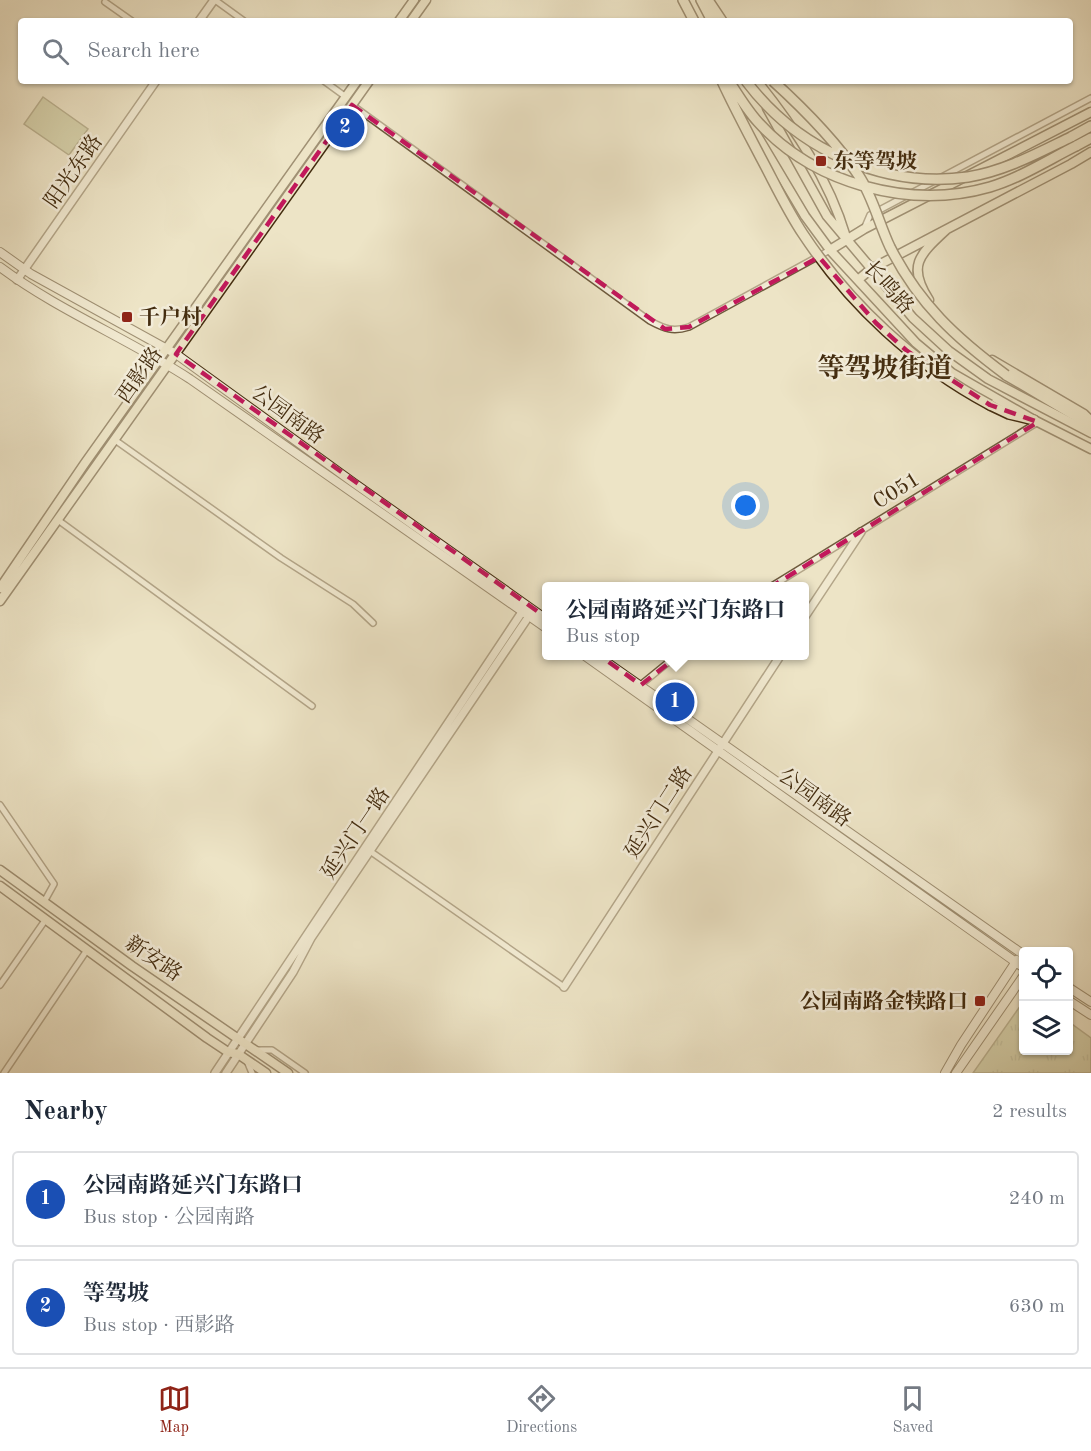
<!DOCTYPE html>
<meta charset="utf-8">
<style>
:root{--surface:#fff;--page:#f6f6f7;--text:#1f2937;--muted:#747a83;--line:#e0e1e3;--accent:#8f2418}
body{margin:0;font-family:"Old Standard TT","Noto Serif SC",serif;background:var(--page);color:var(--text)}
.controls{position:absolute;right:18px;bottom:18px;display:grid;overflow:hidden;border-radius:6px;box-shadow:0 2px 4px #0004}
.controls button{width:54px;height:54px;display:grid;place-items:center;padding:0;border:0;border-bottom:2px solid var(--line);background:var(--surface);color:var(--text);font:30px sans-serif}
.you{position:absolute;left:746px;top:506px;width:21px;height:21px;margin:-15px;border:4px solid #fff;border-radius:50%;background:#1a73e8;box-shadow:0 0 0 9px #1a73e833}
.badge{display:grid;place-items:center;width:39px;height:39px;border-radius:50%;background:var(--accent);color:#fff;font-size:20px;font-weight:700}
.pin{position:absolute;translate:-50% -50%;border:3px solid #fff;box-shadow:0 2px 6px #0006}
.popup{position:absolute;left:542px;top:582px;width:267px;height:78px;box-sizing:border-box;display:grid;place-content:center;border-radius:6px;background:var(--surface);filter:drop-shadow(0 2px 4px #0005);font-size:20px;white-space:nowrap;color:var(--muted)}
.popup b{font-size:22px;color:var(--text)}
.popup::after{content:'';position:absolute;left:50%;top:100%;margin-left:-12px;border:12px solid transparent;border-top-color:var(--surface)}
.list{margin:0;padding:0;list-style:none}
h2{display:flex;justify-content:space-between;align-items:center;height:78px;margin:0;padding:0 24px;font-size:26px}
h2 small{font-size:20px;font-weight:400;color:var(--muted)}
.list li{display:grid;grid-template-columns:39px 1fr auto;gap:18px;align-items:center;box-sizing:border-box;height:96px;margin:0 12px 12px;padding:0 12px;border:2px solid var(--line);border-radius:6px}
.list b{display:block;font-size:22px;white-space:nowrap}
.list p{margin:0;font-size:20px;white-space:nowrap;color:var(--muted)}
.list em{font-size:20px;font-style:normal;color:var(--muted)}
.icon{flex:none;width:33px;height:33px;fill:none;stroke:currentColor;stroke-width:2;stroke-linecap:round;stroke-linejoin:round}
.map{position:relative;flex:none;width:1091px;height:1073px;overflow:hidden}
.search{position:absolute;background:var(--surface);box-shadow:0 2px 4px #0004;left:18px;right:18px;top:18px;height:66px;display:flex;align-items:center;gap:15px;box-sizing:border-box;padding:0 21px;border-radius:6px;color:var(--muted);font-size:22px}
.sheet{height:294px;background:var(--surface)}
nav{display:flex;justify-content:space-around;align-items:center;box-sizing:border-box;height:84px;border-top:2px solid var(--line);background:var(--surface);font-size:16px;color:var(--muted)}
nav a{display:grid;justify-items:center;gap:3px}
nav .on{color:var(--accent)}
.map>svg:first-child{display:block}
.grass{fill:url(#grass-tufts);stroke:#807750;stroke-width:1.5}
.pitch{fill:#bec291;stroke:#807750;stroke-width:1.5}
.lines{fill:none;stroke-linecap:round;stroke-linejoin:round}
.minor-casing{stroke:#6e5a3d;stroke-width:8}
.tertiary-casing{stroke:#6e5a3d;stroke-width:10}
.secondary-casing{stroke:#432c0f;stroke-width:10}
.primary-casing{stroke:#432c0f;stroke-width:11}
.trunk-casing{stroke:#432c0f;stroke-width:12}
.minor{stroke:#f3edda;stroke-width:5}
.tertiary{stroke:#f3edda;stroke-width:7}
.secondary{stroke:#f3edda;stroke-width:8}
.primary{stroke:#ede4c6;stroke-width:8}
.trunk{stroke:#ede4c6;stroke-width:9}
.trunk-bridge-casing{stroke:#432c0f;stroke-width:12;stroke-linecap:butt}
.trunk-bridge{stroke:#ede4c6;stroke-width:9}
.marked{fill:none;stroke:#c2185b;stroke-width:4.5;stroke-dasharray:12 8;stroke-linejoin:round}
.poi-dot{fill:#8f2418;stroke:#f3edda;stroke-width:2}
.labels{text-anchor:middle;stroke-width:5;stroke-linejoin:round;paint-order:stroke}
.poi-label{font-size:21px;font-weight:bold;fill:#432c0f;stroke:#f3edda;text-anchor:start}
.street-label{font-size:21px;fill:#432c0f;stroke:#f3edda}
.district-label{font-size:27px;font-weight:bold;fill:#432c0f;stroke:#f3edda}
</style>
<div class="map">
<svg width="1091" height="1073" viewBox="0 0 1091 1073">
<defs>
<pattern id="grass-tufts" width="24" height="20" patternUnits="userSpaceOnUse" patternTransform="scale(1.5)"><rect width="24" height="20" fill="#bec291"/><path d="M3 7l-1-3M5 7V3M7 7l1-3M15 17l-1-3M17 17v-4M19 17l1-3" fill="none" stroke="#9c9e75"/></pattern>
</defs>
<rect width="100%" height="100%" fill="#ede4c6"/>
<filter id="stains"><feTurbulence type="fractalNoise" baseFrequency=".00333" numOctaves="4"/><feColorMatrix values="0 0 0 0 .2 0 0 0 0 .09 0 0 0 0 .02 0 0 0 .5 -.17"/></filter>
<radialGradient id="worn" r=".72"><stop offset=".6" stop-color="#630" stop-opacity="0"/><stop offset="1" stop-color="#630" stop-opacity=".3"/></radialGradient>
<!-- grass -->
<path class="grass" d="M1023,1002L1024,1050H1068L1069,1022L1091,1038V1073H973Z"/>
<!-- pitch -->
<path class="pitch" d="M43,97L88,129L69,155L24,124Z"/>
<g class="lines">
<!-- minor casing -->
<g class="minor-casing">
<path id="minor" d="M215,0L244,21
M105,2L132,21
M324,81L346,97
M352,105L650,321C665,329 673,332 689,327L830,250
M864,229L870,215L1091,98
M115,440L281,558L353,604L373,623
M58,520L312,706
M772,586L1038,422
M638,687L676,656
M0,805L54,884L44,902
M367,849L564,987
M0,985L46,919
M257,1050H272L305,1073
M247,1061L252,1073
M4,1073L87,950"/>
</g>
<!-- tertiary casing -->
<g class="tertiary-casing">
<path id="tertiary" d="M199,21L214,0
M17,280L156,81
M804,618L861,532
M564,987L780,656
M215,1073L522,612
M226,1073L293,972L311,938L529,616"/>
</g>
<!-- secondary casing -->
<g class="secondary-casing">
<path id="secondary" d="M0,252L31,274L176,354L354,483L546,619
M0,267C59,311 129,339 190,379L546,628
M585,656L1024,968
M598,656L1024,955
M1068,987L1091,1002
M1068,1000L1091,1015
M945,1073L961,1045L1017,960
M956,1073L1024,975"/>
</g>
<!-- primary casing -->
<g class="primary-casing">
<path id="primary" d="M399,21L414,0
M411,21L426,0
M757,81C794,127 829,179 846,237
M734,97L805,216L830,250L916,343L952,373L1034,420L1091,449
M767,108L827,216L913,318L949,351L988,379L1091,433
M830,250L864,229L1091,112
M859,279L871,269L1071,164L1091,152
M929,300C907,266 919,255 946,230
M992,360L1084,414L1091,421
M0,588L85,463L357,81
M0,601L369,81
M0,870L132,966L288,1073
M0,886L207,1038L228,1052L238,1054L266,1073"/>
</g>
<!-- trunk casing -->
<g class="trunk-casing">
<path id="trunk" d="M683,0L694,21
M701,0L712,21
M708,0L722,21
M1071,137L1091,126
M1076,146L1091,138
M1006,375L1091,425
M990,405L1009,414L1034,420"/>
</g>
<!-- minor -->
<use href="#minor" class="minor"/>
<!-- tertiary -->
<use href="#tertiary" class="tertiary"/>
<!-- secondary -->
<use href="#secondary" class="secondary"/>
<!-- primary -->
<use href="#primary" class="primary"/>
<!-- trunk -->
<use href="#trunk" class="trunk"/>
<!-- trunk-bridge casing -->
<g class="trunk-bridge-casing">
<path id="trunk-bridge" d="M722,81C734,107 748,133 761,158C775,184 787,210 803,234C850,305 915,365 990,405
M729,81C738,95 747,110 758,122C814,184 910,210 990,187C1020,178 1048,160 1076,146
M746,81C797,149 883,189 968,177C1005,171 1038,153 1071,137
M773,81C805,110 835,140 859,176C873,197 879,224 890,247C919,304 956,338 1006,375"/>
</g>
<!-- trunk-bridge -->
<use href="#trunk-bridge" class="trunk-bridge"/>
</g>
<!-- marked area -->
<path d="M0 0H1091V1073H0ZM352,105L665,329L689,327L819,257L876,323L907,351L990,405L1038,422L745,603L641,685L176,354Z" fill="#ede4c6" fill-opacity=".55" fill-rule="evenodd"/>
<path class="marked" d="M352,105L665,329L689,327L819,257L876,323L907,351L990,405L1038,422L745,603L641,685L176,354Z"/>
<!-- markers -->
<g class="poi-dot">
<rect x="815" y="155" width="12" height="12" rx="3"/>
<rect x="121" y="311" width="12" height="12" rx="3"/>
<rect x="974" y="995" width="12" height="12" rx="3"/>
</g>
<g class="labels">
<!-- poi labels -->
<g class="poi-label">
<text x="833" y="168">东等驾坡</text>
<text x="139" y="324">千户村</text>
<text x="968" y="1008" text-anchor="end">公园南路金犊路口</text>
</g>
<!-- street labels -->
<g class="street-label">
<text transform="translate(73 171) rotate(-55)" y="7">阳光东路</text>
<text transform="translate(889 287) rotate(48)" y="7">长鸣路</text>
<text transform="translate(139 375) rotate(-55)" y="7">西影路</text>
<text transform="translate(288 414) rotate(36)" y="7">公园南路</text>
<text transform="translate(896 490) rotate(-32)" y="7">C051</text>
<text transform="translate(815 797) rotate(36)" y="7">公园南路</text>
<text transform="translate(658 812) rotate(-57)" y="7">延兴门二路</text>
<text transform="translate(355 833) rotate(-56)" y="7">延兴门一路</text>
<text transform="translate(154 958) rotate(34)" y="7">新安路</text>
</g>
<!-- district labels -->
<g class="district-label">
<text x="885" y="377">等驾坡街道</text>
</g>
</g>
<rect width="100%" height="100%" filter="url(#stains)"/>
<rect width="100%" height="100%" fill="url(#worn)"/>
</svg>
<div class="controls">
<button><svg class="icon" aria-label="locate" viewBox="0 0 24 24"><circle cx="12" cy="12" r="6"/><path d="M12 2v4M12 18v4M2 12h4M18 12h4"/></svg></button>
<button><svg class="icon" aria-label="layers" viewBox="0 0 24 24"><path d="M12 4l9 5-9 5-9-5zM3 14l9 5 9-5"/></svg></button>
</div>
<div class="you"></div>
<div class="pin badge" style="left:675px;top:702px;background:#1a4fb4">1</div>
<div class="popup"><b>公园南路延兴门东路口</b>Bus stop</div>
<div class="pin badge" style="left:345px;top:128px;background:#1a4fb4">2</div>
<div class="search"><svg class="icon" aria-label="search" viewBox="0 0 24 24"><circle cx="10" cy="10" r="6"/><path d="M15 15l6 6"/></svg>Search here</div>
</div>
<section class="sheet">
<h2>Nearby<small>2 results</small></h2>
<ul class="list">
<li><span class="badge" style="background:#1a4fb4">1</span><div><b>公园南路延兴门东路口</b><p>Bus stop · 公园南路</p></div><em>240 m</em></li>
<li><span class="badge" style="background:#1a4fb4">2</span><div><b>等驾坡</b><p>Bus stop · 西影路</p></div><em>630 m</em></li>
</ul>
</section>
<nav>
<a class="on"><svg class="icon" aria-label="map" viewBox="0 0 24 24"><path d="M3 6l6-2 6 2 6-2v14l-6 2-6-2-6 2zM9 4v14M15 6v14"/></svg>Map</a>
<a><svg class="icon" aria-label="directions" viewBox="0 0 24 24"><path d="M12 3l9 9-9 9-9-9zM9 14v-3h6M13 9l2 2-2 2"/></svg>Directions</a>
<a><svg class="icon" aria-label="saved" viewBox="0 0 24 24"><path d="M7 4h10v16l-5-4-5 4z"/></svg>Saved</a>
</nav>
